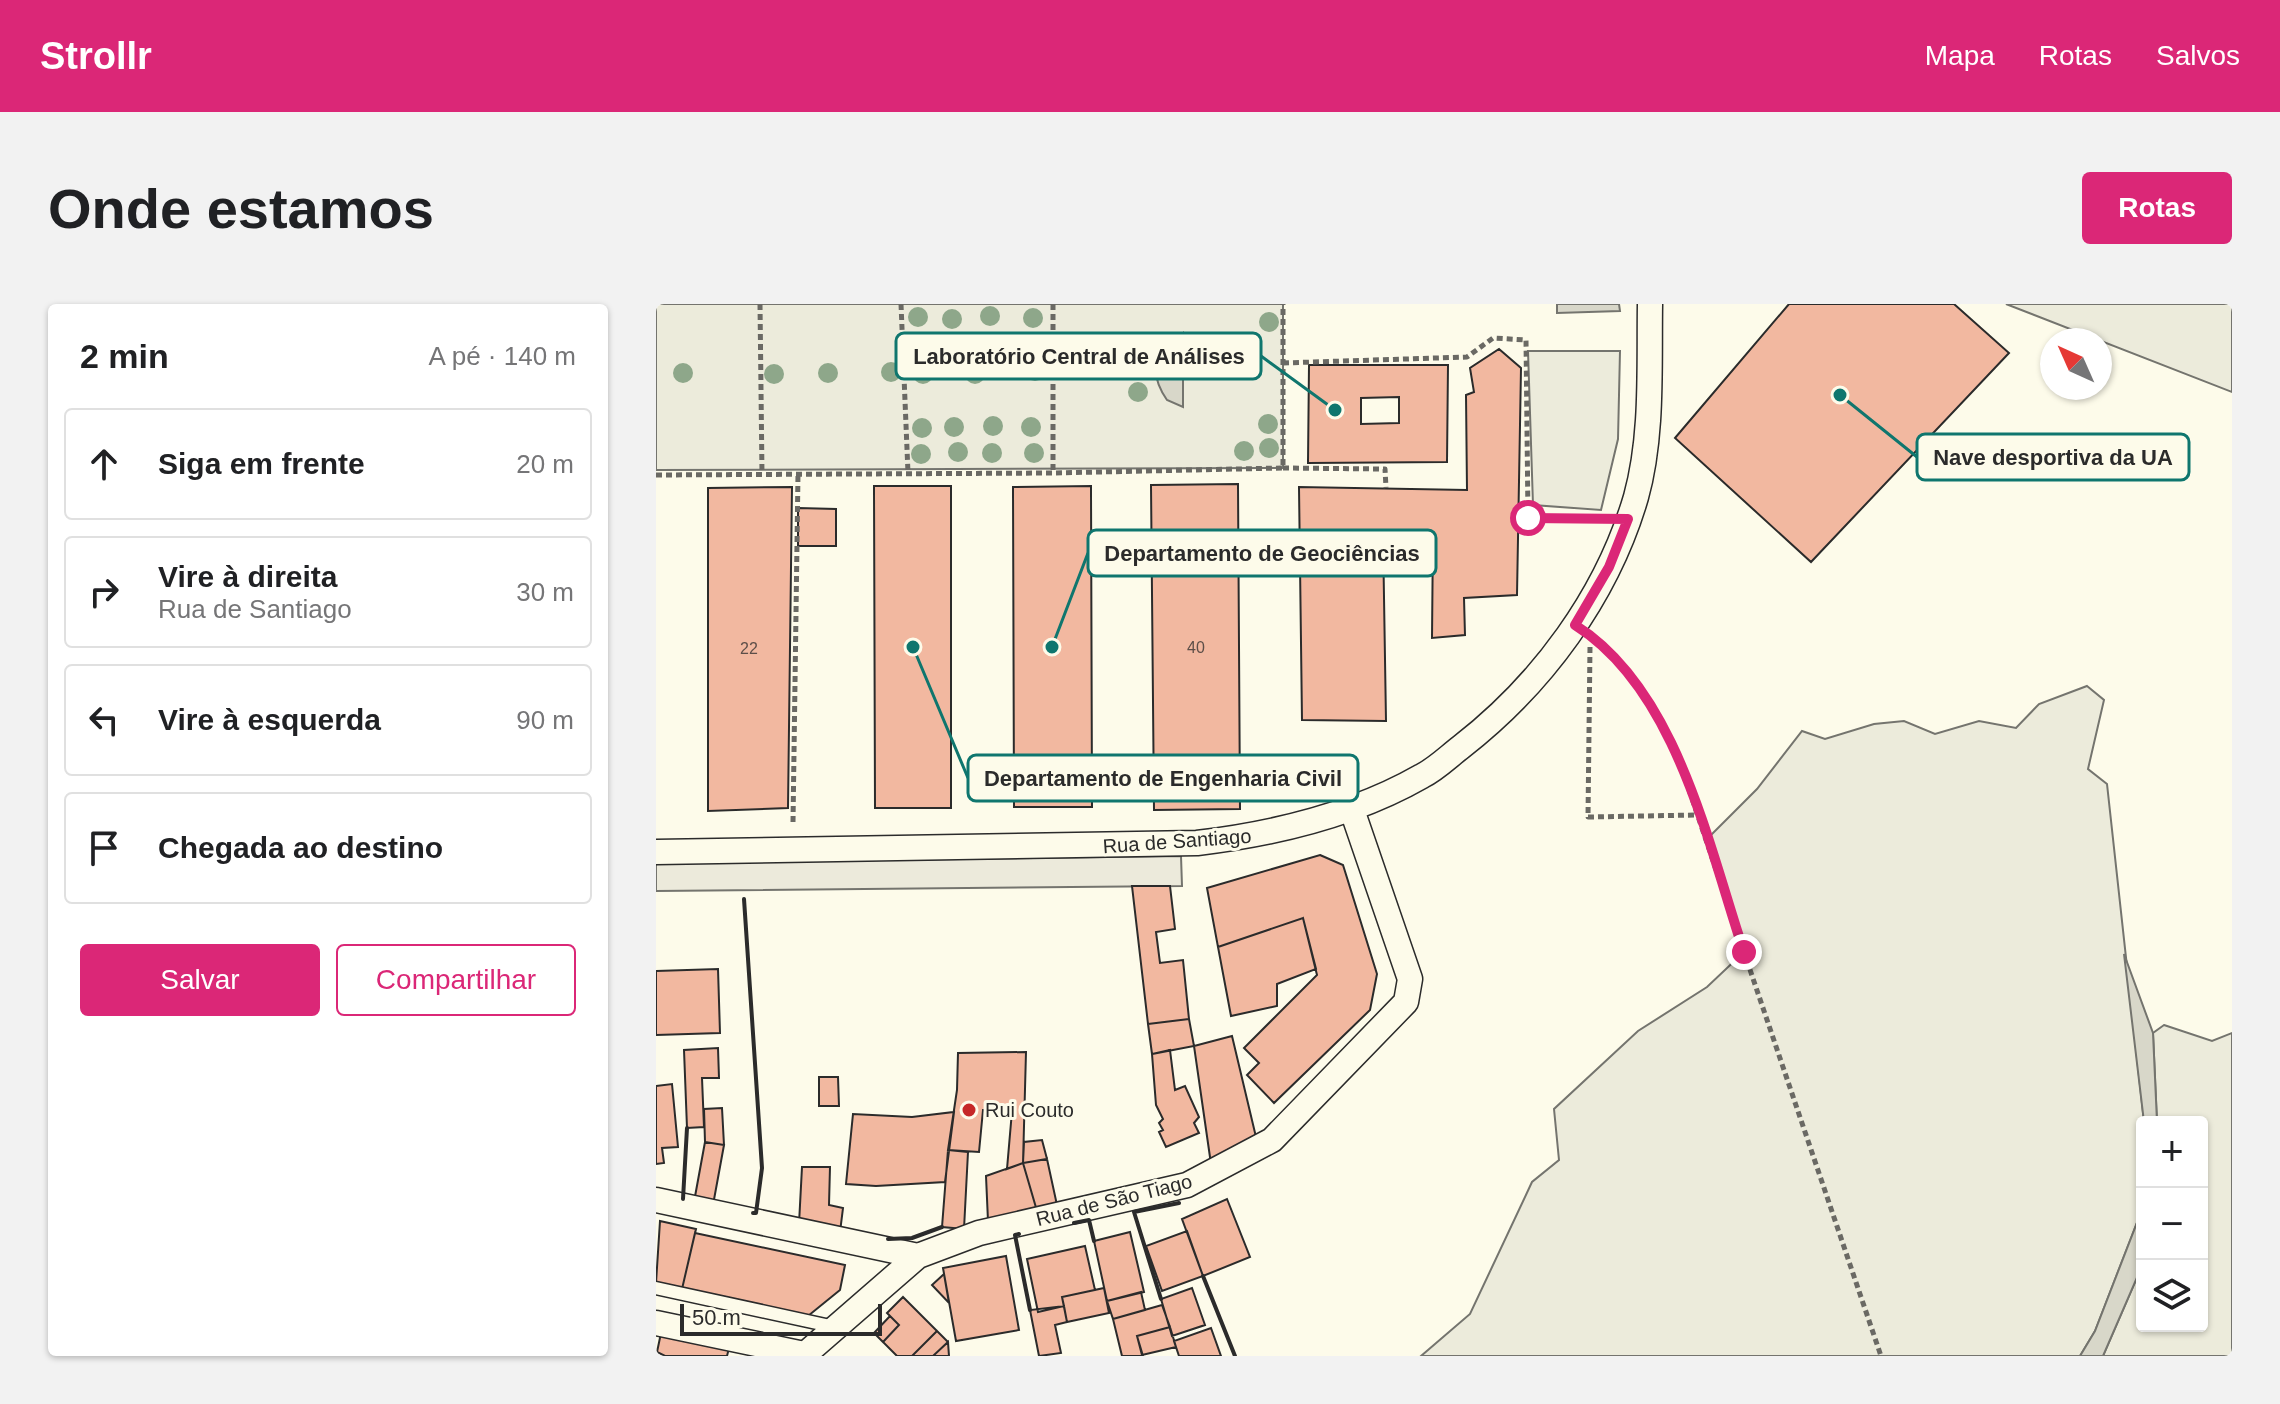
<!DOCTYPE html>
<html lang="pt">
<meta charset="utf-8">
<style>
:root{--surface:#fff;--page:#f2f2f2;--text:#202124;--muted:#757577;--line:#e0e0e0;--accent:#db2777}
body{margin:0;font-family:Arial,sans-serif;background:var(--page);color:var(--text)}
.controls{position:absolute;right:24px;bottom:24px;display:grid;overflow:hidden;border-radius:8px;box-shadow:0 2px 6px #0004}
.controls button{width:72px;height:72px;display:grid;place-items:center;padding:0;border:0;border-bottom:2px solid var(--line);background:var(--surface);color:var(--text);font:40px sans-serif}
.compass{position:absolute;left:1384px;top:24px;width:72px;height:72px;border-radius:50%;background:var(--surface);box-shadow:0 2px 6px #0004;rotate:315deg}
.scale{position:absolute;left:24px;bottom:20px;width:202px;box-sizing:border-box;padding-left:8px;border:4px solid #2b2b2b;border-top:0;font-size:22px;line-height:28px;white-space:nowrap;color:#2b2b2b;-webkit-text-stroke:6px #fdfbea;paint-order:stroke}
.stop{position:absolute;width:24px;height:24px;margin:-18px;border:6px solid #db2777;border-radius:50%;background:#fff}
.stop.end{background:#db2777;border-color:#fff;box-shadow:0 2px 8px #0008}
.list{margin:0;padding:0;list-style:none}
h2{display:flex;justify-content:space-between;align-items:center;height:104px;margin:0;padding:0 32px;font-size:34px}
h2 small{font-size:26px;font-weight:400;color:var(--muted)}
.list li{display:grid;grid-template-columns:52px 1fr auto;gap:24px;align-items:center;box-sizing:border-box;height:112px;margin:0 16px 16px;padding:0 16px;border:2px solid var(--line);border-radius:8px}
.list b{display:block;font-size:30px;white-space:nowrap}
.list p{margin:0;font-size:26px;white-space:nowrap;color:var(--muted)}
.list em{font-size:26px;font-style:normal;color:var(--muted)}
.actions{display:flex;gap:16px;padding:24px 32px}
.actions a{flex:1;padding:18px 0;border:2px solid var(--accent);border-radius:8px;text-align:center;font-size:28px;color:var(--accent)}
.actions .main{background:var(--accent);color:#fff}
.icon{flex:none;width:44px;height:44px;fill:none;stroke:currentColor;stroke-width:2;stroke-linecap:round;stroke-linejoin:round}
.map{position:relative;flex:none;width:1576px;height:1052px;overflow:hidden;border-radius:8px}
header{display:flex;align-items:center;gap:48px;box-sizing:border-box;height:112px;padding:0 40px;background:var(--accent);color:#fff}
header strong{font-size:38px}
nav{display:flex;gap:44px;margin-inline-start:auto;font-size:28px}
.intro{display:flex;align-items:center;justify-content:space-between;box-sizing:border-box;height:192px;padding:0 48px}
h1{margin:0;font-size:56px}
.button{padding:20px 36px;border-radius:8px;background:var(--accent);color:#fff;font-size:28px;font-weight:700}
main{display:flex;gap:48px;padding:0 48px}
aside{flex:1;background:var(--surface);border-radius:8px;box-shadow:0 2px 6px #0004}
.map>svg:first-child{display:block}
.green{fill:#ecebdb;stroke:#74746e;stroke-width:2}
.parking{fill:#eceadb;stroke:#74746e;stroke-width:2}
.water{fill:#d8d7c9;stroke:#74746e;stroke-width:2}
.building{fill:#f2b8a0;stroke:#2b2b2b;stroke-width:2;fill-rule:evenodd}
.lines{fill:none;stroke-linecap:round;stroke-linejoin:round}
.service-casing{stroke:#2b2b2b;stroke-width:15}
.minor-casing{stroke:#2b2b2b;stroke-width:27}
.path{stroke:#6a6964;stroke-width:5;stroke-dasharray:6 4;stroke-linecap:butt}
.service{stroke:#fdfbea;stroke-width:12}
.minor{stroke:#fdfbea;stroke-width:24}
.wall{stroke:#2b2b2b;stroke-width:4}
.tree{fill:#8ea78a}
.route{stroke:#db2777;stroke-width:10}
.poi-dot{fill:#c62828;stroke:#fdfbea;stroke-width:3}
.labels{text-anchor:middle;stroke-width:6;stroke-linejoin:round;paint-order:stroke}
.number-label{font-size:16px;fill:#5d4e48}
.street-label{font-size:20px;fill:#2b2b2b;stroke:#fdfbea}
.poi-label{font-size:20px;fill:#2b2b2b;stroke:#fdfbea;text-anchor:start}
.leader{fill:none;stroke:#0f766e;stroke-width:3}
.callout-dot{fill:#0f766e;stroke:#fdfbea;stroke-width:3}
.callout{fill:#fdfbea;stroke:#0f766e;stroke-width:3}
.callout-label{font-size:22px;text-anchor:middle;font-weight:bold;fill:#2b2b2b}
</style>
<header>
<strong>Strollr</strong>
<nav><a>Mapa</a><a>Rotas</a><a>Salvos</a></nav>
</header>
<div class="intro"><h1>Onde estamos</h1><a class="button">Rotas</a></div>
<main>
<aside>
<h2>2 min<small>A pé · 140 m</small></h2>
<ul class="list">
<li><svg class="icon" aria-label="ahead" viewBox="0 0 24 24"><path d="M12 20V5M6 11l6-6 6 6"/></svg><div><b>Siga em frente</b></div><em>20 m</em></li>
<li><svg class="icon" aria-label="right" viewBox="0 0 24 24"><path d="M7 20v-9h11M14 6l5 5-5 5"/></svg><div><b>Vire à direita</b><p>Rua de Santiago</p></div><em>30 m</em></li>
<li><svg class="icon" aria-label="left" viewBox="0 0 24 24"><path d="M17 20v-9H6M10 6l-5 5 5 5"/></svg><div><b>Vire à esquerda</b></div><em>90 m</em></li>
<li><svg class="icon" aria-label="arrive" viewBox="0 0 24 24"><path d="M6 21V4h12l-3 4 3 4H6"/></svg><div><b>Chegada ao destino</b></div></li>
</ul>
<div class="actions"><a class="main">Salvar</a><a>Compartilhar</a></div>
</aside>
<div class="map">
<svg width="1576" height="1052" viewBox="0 0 1576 1052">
<rect width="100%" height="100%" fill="#fdfbea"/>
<!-- green -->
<path class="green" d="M0,0H627V164L0,166Z
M1350,0H1576V88Z
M872,47H964L962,135L945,206L877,201Z
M1431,382L1448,396L1432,465L1451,480L1488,818L1486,858L1482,916L1439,1027L1424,1052H765L814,1010L876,878L903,856L898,805L982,727L1051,683L1088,648L1050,536L1101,485L1146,427L1169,435L1218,420L1248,417L1279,430L1323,417L1360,424L1383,400Z
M1508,721L1556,737L1576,729V1052H1447L1486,962V1022H1546V818H1501L1497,729Z"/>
<!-- parking -->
<path class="parking" d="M525,552L526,582L0,587V559Z"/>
<!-- water -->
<path class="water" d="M901,0H963L964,7L901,9Z
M527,29V103L511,96C491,67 499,48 527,29Z
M1468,650L1497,729L1501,818H1488Z
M1486,858V962L1447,1052H1424L1439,1027L1482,916Z"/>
<!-- building -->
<path class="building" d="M1133,0H1298L1353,49L1155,258L1019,134Z
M843,45L865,64L861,291L808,294L809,331L776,334L777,228L727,231L730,417L646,416L643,183L811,186L810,91L818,88L814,64Z
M653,61H792L791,158L652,159ZM743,93V119L705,120V94Z
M582,180L584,505L498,506L495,181Z
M218,182H295V504H219Z
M435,182L436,503H358L357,183Z
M136,183L132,504L52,507V184Z
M142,204L180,205V242H142Z
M664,551L687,561L721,670L714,706L618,799L591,771L603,759L588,744L661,671L647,614L562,643L551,584Z
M476,582H514L519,625L500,628L504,659L527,656L533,715L492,720Z
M647,614L660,665L621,680V702L575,712L562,643Z
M62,665L64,729L0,731V667Z
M533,715L538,742L496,750L492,720Z
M576,732L600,833L555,860L538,742Z
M62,744L63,774H46L48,823L31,824L28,746Z
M514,746L519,786L529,782L543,813L538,819L543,829L510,843L503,828L507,826L503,819L507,815L500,801L496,750Z
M370,748L367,859L351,865L356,807L327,806L323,848L292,846L301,786L302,749Z
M163,773H182L183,802H163Z
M16,780L22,843L6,844L8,859L0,860V782Z
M66,804L68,841L49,838L48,805Z
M298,808L289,878L220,882L190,880L197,810L256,813Z
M386,836L391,855L367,859L368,838Z
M49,838L68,841L57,901L38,898Z
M292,846L312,848L308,925L286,923Z
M391,855L401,901L381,907L367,859Z
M367,859L381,907L332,917L330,872Z
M146,863H174L173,901L187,904L184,928L143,920Z
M571,895L594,953L547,972L526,915Z
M4,917L40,925L26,985L0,979Z
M531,927L547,972L506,987L490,942Z
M474,928L488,988L451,997L438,937Z
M39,929L189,961L184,986L152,1012L26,985Z
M429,942L439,986L406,993L408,1002L382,1008L371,955Z
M350,952L363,1026L300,1037L287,964Z
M288,970L293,999L276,981Z
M448,984L453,1009L411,1018L406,993Z
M536,984L549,1021L516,1032L505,995Z
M485,988L489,1006L457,1015L451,997Z
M247,993L281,1027L256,1052H241L227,1038L243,1021L231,1009Z
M506,1001L514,1023L481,1032L487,1052H466L457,1015Z
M408,1002L411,1018L399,1021L405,1049L383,1052L374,1006Z
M234,1012L243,1021L227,1038L218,1029Z
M514,1023L520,1043L486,1051L481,1032Z
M555,1024L565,1052H523L518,1037Z
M281,1027L292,1038L277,1052H256Z
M5,1029L73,1044L71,1052H9L1,1048Z
M292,1038L293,1052H277Z"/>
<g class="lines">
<!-- service casing -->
<g class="service-casing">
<path id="service" d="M0,984L179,1023"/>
</g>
<!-- minor casing -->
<g class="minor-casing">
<path id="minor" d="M0,548L541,539C617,530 698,511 766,472C780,465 792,453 805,443C886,380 951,292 980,193C997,132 993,63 994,0
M0,896L262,952L323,929L531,881L616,836L750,698L754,675L695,503
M0,1019L148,1050
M147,1052L262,952"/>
</g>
<!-- path -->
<path class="path" d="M104,0L106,170
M245,0L252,169
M397,0V169
M627,59L811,53L837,34L870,36L872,214L948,215
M627,164L729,165L730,184
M0,171L397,169L627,164V0
M938,335C986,378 1006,418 1030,477L1225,1052
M934,343L932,513L1042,511
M137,518L142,170"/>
<!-- service -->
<use href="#service" class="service"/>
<!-- minor -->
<use href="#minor" class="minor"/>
<!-- wall -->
<path class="wall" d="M88,595L106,864L100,909H97
M27,895L31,824
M418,919L433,916L438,937
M363,930L359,931L374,1006
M232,935L256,934L286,923
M547,972L579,1052
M505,995L478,908L523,899"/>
</g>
<!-- trees -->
<g class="tree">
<circle cx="334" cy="12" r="10"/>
<circle cx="262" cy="13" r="10"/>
<circle cx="377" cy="14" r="10"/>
<circle cx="296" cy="15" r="10"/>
<circle cx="613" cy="18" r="10"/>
<circle cx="379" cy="67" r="10"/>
<circle cx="235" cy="68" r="10"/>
<circle cx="27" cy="69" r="10"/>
<circle cx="172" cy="69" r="10"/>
<circle cx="118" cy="70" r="10"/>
<circle cx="267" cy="70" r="10"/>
<circle cx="319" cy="70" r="10"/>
<circle cx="482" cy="88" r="10"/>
<circle cx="612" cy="120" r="10"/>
<circle cx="337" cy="122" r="10"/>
<circle cx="298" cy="123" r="10"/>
<circle cx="375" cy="123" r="10"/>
<circle cx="266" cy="124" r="10"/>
<circle cx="613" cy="144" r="10"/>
<circle cx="588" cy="147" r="10"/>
<circle cx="302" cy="148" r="10"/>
<circle cx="336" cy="149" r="10"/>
<circle cx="378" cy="149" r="10"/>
<circle cx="265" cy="150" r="10"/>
</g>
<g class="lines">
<!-- route -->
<path class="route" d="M872,214L972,215L953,263L919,321C1021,385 1052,541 1088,648"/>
</g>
<!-- markers -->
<circle class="poi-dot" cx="313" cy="806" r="8"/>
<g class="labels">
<!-- number labels -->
<g class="number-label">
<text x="540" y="349">40</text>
<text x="93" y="350">22</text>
</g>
<!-- street labels -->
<g class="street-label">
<text transform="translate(521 537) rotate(-4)" y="7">Rua de Santiago</text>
<text transform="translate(458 896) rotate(-14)" y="7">Rua de São Tiago</text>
</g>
<!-- poi labels -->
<g class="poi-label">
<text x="329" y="813">Rui Couto</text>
</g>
</g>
<!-- callouts -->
<path class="leader" d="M679 106L605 52M1184 91L1261 153M396 343L432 249M257 343L312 474"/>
<g class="callout-dot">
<circle cx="679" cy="106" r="8"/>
<circle cx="1184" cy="91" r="8"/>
<circle cx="396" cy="343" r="8"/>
<circle cx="257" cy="343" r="8"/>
</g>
<g class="callout">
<rect x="240" y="29" width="365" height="46" rx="8"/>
<rect x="1261" y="130" width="272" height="46" rx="8"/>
<rect x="432" y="226" width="348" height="46" rx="8"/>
<rect x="312" y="451" width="390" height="46" rx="8"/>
</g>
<g class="callout-label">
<text x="423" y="60">Laboratório Central de Análises</text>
<text x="1397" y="161">Nave desportiva da UA</text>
<text x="606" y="257">Departamento de Geociências</text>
<text x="507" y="482">Departamento de Engenharia Civil</text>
</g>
</svg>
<div class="controls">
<button>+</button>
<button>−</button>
<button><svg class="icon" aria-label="layers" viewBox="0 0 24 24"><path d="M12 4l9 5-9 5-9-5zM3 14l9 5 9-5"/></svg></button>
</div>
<svg class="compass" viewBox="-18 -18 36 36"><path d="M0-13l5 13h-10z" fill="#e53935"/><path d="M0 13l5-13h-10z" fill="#757577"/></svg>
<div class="scale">50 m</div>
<div class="stop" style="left:872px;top:214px"></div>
<div class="stop end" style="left:1088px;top:648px"></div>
</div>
</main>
